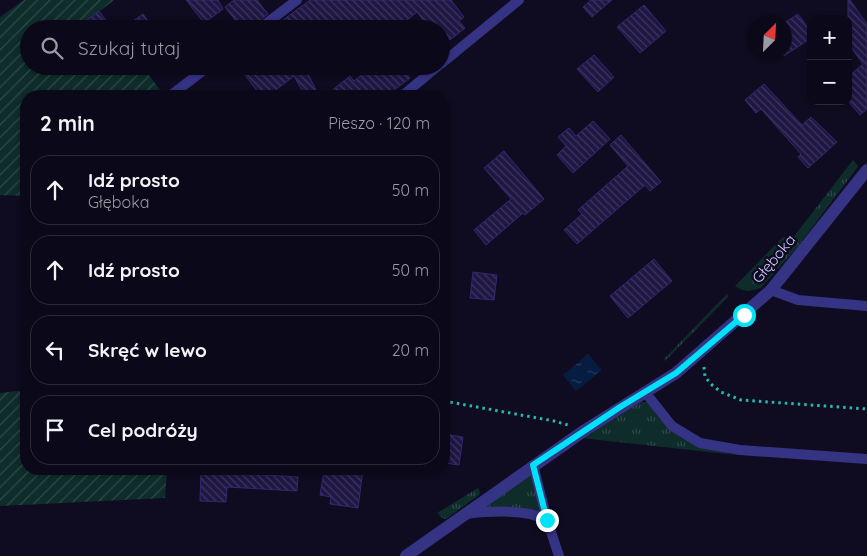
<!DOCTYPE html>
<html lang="pl">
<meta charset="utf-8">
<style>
:root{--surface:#0b0919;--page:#141222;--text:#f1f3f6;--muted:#9a9aa2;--line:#2b2a38}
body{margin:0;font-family:Quicksand,sans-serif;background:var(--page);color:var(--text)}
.controls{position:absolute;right:15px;top:15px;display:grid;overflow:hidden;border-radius:10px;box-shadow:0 1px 4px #0004}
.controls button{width:45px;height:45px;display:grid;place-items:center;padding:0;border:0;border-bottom:1px solid var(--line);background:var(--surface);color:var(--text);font:25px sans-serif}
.compass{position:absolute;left:747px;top:15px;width:45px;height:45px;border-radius:50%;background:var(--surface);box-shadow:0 1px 4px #0004;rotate:24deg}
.stop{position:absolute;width:15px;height:15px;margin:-11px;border:4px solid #00e3f7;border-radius:50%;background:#fff}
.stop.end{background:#00e3f7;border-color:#fff;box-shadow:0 1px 5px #0008}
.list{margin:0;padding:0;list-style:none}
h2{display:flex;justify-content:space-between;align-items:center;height:65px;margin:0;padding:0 20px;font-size:21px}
h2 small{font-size:16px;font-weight:400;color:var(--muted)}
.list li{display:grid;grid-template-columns:32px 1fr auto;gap:15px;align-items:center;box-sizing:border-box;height:70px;margin:0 10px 10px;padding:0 10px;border:1px solid var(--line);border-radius:20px}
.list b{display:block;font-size:19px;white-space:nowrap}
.list p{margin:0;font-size:16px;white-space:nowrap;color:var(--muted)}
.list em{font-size:16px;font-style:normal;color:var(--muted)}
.icon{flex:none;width:28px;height:28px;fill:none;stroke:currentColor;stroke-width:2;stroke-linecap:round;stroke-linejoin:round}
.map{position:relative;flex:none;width:867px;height:556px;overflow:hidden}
.search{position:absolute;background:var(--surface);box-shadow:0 1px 4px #0004;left:20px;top:20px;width:430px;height:55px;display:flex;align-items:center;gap:12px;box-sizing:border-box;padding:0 18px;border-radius:28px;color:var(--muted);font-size:19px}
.panel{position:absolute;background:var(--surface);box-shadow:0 1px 4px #0004;left:20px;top:90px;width:430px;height:385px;border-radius:20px}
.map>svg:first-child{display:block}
.grass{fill:url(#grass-tufts)}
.garden{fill:url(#garden-furrows)}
.water{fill:url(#water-ripples)}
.building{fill:url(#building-back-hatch);stroke:#342771}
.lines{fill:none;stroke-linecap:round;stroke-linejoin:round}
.path{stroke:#26b9ad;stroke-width:3;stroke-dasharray:2.5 4;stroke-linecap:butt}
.service{stroke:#353383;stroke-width:10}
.minor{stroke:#353383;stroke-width:12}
.route{stroke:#00e3f7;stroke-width:6}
.labels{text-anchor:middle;stroke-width:5;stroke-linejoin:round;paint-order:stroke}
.street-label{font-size:15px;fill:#d1ccff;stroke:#0f0c21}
</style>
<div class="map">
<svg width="867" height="556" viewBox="0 0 867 556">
<defs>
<pattern id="grass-tufts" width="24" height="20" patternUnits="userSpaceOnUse" patternTransform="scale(1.25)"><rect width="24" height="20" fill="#0e2c2a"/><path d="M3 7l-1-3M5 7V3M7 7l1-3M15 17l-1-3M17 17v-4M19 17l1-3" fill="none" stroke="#30494a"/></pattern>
<pattern id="garden-furrows" width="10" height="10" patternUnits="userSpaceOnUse" patternTransform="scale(1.25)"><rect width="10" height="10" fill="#0e2c2a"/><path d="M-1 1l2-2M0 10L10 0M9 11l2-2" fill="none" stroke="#30494a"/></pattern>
<pattern id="water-ripples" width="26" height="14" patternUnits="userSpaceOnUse" patternTransform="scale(1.25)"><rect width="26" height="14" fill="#061c40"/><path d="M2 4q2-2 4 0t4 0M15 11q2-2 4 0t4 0" fill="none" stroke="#293c5d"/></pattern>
<pattern id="building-back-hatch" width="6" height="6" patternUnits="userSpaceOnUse" patternTransform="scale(1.25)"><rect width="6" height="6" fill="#1f1643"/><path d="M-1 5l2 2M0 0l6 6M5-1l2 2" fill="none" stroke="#3e375f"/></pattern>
</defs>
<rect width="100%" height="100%" fill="#0f0c21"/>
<!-- grass -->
<path class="grass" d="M853,160L858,166L857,168L799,245L761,288L748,291L742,290L735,286L783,237L792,239Z
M727,294L728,297L665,361L664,359Z
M641,402H648C653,408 656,415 662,421C681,444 708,449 736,455L581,438Z
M530,474L540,512L481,508Z
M478,488L480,492L479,495L446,519L442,518L437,513Z"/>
<!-- garden -->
<path class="garden" d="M24,0H114L77,29H29V66H142L163,94L161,96H26V196L0,195V17Z
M26,390V469H167L165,498L0,506V393Z"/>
<!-- water -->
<path class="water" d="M588,354L602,370L576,391L563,375Z"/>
<!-- building -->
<path class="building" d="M186,0H218L223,9L204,23Z
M234,0H257L268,14L255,24L252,29H242L225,7Z
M310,0H451L464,17L459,21L465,28L450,40L441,29H430L417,12L396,29H377L371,21L362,29H271Z
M591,0H612L592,17L583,7Z
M848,0H850L867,24V109L860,115L848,101V77L863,64L848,43Z
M644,5L666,31L640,53L617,27Z
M99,11L112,29H75Z
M143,14L154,29H122Z
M798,14L811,32V38L784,56V23Z
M594,55L614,77L598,92L577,69Z
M238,66H307L305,68L319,96H305L294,76L268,96H261Z
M373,66H401L410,78L386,96H325L350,76L354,81Z
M764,84L802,125L811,117L837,142L808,168L798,157L801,154L761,109L756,113L745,100Z
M593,121L610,139L573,173L557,155L566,146L558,137L569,128L576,136Z
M621,135L661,182L650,191L645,185L577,244L564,230L582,214L578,210L628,166L610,145Z
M504,151L544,199L525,215L523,213L486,245L474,230L511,199L484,168Z
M654,259L672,281L628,318L610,296Z
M473,272L497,275L494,300L470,298Z
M444,434L463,437L459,465L444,463Z
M329,469H363L358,508L330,504L331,497L320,495L324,471H329Z
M201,471L298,477L297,491L227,487L226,502L200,501Z"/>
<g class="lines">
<!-- path -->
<path class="path" d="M704,367L705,377L712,385L721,392L741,400L867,409
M444,401L554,421L568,425"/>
<!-- service -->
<path class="service" d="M259,29L297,0
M441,64L519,0
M170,96L209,66
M402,96L438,66
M771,290L798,300L867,306
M645,392L672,426L700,443L740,450L867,459
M533,465L547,520L559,556
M466,514C490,511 526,509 547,520"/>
<!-- minor -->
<path class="minor" d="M406,556L585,430L676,373L771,290L867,170"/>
</g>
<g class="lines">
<!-- route -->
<path class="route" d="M547,520L533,465L620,407L676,373L744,315"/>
</g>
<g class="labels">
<!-- street labels -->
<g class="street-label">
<text transform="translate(774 259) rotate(-50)" y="5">Głęboka</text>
</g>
</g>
</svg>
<div class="controls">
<button>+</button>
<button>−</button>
</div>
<svg class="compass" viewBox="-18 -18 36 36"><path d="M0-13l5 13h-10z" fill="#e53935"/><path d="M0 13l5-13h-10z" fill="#9a9aa2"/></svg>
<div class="stop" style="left:744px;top:315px"></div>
<div class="stop end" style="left:547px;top:520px"></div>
<div class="search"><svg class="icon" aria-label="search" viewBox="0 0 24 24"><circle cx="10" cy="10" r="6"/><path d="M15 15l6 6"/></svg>Szukaj tutaj</div>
<section class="panel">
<h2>2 min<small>Pieszo · 120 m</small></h2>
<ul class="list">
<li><svg class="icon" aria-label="ahead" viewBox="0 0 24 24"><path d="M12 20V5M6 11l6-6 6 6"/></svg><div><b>Idź prosto</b><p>Głęboka</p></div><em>50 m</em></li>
<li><svg class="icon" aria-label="ahead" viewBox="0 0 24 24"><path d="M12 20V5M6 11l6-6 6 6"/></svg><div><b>Idź prosto</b></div><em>50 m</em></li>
<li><svg class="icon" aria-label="left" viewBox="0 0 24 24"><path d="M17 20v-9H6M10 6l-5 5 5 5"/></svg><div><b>Skręć w lewo</b></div><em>20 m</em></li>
<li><svg class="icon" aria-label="arrive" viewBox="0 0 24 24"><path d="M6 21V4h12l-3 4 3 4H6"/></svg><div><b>Cel podróży</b></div></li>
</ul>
</section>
</div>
